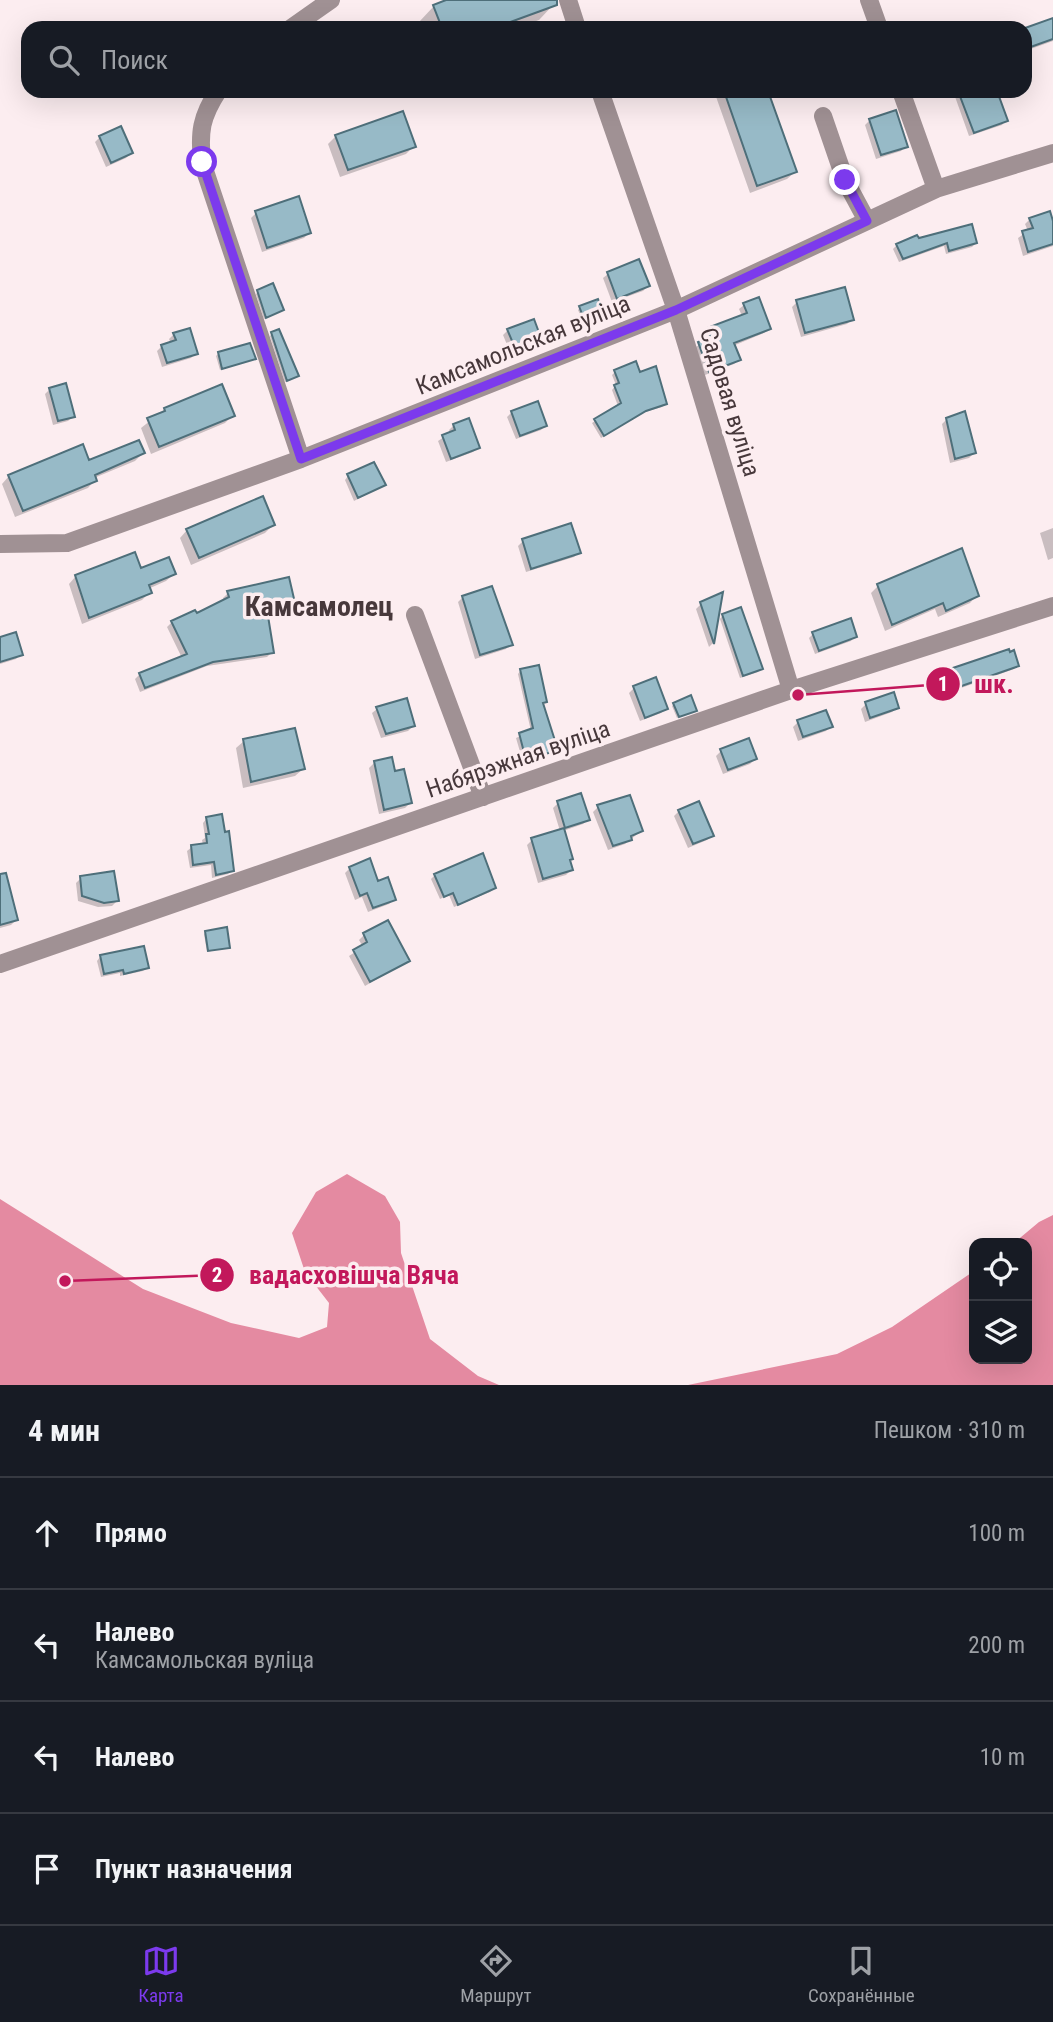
<!DOCTYPE html>
<html lang="ru">
<meta charset="utf-8">
<style>
:root{--surface:#171b24;--page:#20242c;--text:#f1f3f6;--muted:#9ea1a6;--line:#363941;--accent:#7c3aed}
body{margin:0;font-family:"Roboto Condensed",sans-serif;background:var(--page);color:var(--text)}
.controls{position:absolute;right:21px;bottom:21px;display:grid;overflow:hidden;border-radius:14px;box-shadow:0 7px 28px #0002}
.controls button{width:63px;height:63px;display:grid;place-items:center;padding:0;border:0;border-bottom:2px solid var(--line);background:var(--surface);color:var(--text);font:35px sans-serif}
.stop{position:absolute;width:21px;height:21px;margin:-16px;border:5px solid #7c3aed;border-radius:50%;background:#fff}
.stop.end{background:#7c3aed;border-color:#fff;box-shadow:0 2px 7px #0008}
.list{margin:0;padding:0;list-style:none}
h2{display:flex;justify-content:space-between;align-items:center;height:91px;margin:0;padding:0 28px;font-size:30px}
h2 small{font-size:23px;font-weight:400;color:var(--muted)}
.list li{display:grid;grid-template-columns:46px 1fr auto;gap:21px;align-items:center;box-sizing:border-box;height:112px;padding:0 28px;border-top:2px solid var(--line)}
.list b{display:block;font-size:26px;white-space:nowrap}
.list p{margin:0;font-size:23px;white-space:nowrap;color:var(--muted)}
.list em{font-size:23px;font-style:normal;color:var(--muted)}
.icon{flex:none;width:38px;height:38px;fill:none;stroke:currentColor;stroke-width:2;stroke-linecap:round;stroke-linejoin:round}
.map{position:relative;flex:none;width:1053px;height:1385px;overflow:hidden}
.search{position:absolute;background:var(--surface);box-shadow:0 7px 28px #0002;left:21px;right:21px;top:21px;height:77px;display:flex;align-items:center;gap:18px;box-sizing:border-box;padding:0 24px;border-radius:21px;color:var(--muted);font-size:26px}
.sheet{height:539px;background:var(--surface)}
nav{display:flex;justify-content:space-around;align-items:center;box-sizing:border-box;height:98px;border-top:2px solid var(--line);background:var(--surface);font-size:19px;color:var(--muted)}
nav a{display:grid;justify-items:center;gap:4px}
nav .on{color:var(--accent)}
.map>svg:first-child{display:block}
.water{fill:#e48aa1}
.shadow{fill:#0003}
.building{fill:#97bac7;stroke:#4e6f7a;stroke-width:2}
.lines{fill:none;stroke-linecap:round;stroke-linejoin:round}
.minor{stroke:#a09194;stroke-width:18}
.route{stroke:#7c3aed;stroke-width:9}
.labels{text-anchor:middle;stroke-width:7;stroke-linejoin:round;paint-order:stroke}
.street-label{font-size:24px;fill:#47383b;stroke:#fcedf0}
.quarter-label{font-size:28px;font-weight:bold;fill:#47383b;stroke:#fcedf0}
.leader{fill:none;stroke:#c2185b;stroke-width:2.5}
.callout-dot{fill:#c2185b;stroke:#fcedf0;stroke-width:2.5}
.mark-label{font-size:21px;text-anchor:middle;font-weight:bold;fill:#fff}
.callout-label{font-size:26px;text-anchor:middle;font-weight:bold;fill:#c2185b;stroke:#fcedf0;stroke-width:7;stroke-linejoin:round;paint-order:stroke}
</style>
<div class="map">
<svg width="1053" height="1385" viewBox="0 0 1053 1385">
<rect width="100%" height="100%" fill="#fcedf0"/>
<!-- water -->
<path class="water" d="M347,1174L385,1196L400,1222L401,1253L430,1339L478,1376L499,1385H0V1199L143,1289L231,1323L299,1338L327,1327L329,1303L305,1272L292,1233L316,1192Z
M1053,1215V1385H688L837,1354L892,1327L974,1271V1359H1027V1243H1014L1039,1222Z"/>
<!-- shadow -->
<path class="shadow" d="M451,0H553L554,4L539,20L517,28H421L419,22L434,6Z
M1053,20V41L1025,51V30Z
M714,91H766L795,172L787,179L750,193Z
M953,91H995L1006,120L1002,125L969,136Z
M870,120L906,146L901,151L876,159L865,125Z
M336,136L414,146L406,154L340,177L328,144Z
M100,137L131,153L126,158L106,167L95,142Z
M256,213L309,233L304,238L262,252L251,218Z
M1030,219L1053,226V246L1023,256L1018,238L1028,231L1025,224Z
M917,240L976,243L972,247L946,254L944,246L899,262L893,249L897,245Z
M608,274L648,286L643,291L612,302L603,278Z
M258,292L282,310L264,319L256,294Z
M797,302L852,319L847,324L801,337L792,307Z
M744,305L769,329L764,333L733,346L739,359L734,364L705,375L694,348L706,341L704,334L708,329L742,316L739,309Z
M580,308L602,316L584,323L578,310Z
M508,330L539,338L534,343L510,352L503,335Z
M174,334L196,353L191,358L162,367L157,351L162,346L171,344L169,339Z
M272,334L297,376L295,378L285,382L270,336Z
M218,354L254,359L220,370L216,356Z
M615,372L639,374L665,404L662,407L641,413L601,438L592,423L618,406L612,390L616,385L612,375Z
M50,389L73,416L68,421L53,425L45,394Z
M165,409L233,415L225,423L151,454L141,428Z
M512,412L545,426L541,430L516,439L507,417Z
M947,419L974,453L969,458L950,463L942,424Z
M454,425L478,447L473,452L446,462L438,441L450,433L449,430Z
M143,453L135,461L94,478L95,480L88,488L15,517L2,484L9,476Z
M348,476L384,485L354,501L345,480Z
M273,525L265,533L191,565L180,538L187,530Z
M1053,528V558L1048,560L1040,533Z
M523,541L579,552L574,557L526,572L518,546Z
M140,570L174,574L166,581L148,589L150,592L142,600L82,624L69,584L76,576Z
M878,586L977,595L970,603L938,617L935,609L885,631L871,593Z
M228,593L293,603L288,608L279,610L280,612L275,617L267,619L272,652L267,657L207,666L140,692L135,679L140,674L182,658L167,627L172,622L196,615L224,602L223,598Z
M721,595L713,643L709,647L696,609L701,604Z
M463,597L510,644L506,649L475,659L458,602Z
M723,615L761,668L758,672L740,678L720,619Z
M813,634L855,636L851,641L815,654L809,638Z
M0,639L21,654L16,659L0,664Z
M1017,666L1014,669L950,692L944,676L948,672Z
M521,670L545,701L542,705L556,750L552,753L523,762L516,738L531,731L518,674Z
M634,688L666,708L661,713L640,721L629,693Z
M674,704L693,712L677,718L672,706Z
M866,704L897,707L892,712L865,722L861,709Z
M377,709L413,726L408,731L381,738L372,713Z
M798,722L831,726L826,731L798,741L793,727Z
M244,741L303,769L295,776L243,788L236,748Z
M721,751L755,759L750,764L723,774L716,756Z
M374,763L410,803L405,808L379,814L369,768Z
M558,803L588,819L583,824L563,831L571,870L566,875L538,883L527,845L532,840L560,831L553,808Z
M598,807L641,831L625,844L608,850L593,812Z
M679,811L712,835L707,840L688,848L674,816Z
M207,818L232,870L228,874L212,878L211,865L190,868L187,851L192,847L203,845L202,840L205,838L203,823Z
M350,868L377,883L394,899L389,904L368,912L362,897L355,900L345,873Z
M435,875L494,888L490,892L454,907L449,895L440,899L431,879Z
M81,878L117,901L112,906L98,907L78,901L76,883Z
M0,905L16,920L11,925L0,928Z
M206,932L228,947L207,952L204,934Z
M364,935L408,961L365,986L349,956L363,947L359,940Z
M143,949L147,967L143,971L120,976V973L101,977L97,961L100,957Z"/>
<!-- building -->
<path class="building" d="M446,0H557V5L494,28H442L433,5Z
M1053,18V39L1025,49V28Z
M724,91H768L797,172L757,186Z
M958,91H997L1008,121L974,133Z
M896,110L908,147L881,155L869,119Z
M403,111L416,147L348,170L335,135Z
M121,126L133,153L111,163L99,136Z
M299,196L311,233L267,248L255,211Z
M1050,211L1053,221V244L1028,252L1022,231L1033,228L1029,218Z
M972,224L977,243L949,251L947,243L903,259L896,244L917,235L919,238Z
M639,259L650,286L617,299L607,272Z
M273,283L284,310L266,318L257,290Z
M845,287L854,320L805,333L796,300Z
M759,297L771,329L734,343L741,360L709,372L698,342L711,337L707,328L747,313L743,303Z
M598,299L605,317L586,324L579,306Z
M534,319L541,338L515,348L507,329Z
M190,328L198,354L167,363L161,345L176,340L173,333Z
M279,329L299,376L287,381L271,332Z
M250,343L256,359L222,369L218,352Z
M636,361L640,372L656,366L667,404L646,411L604,436L594,419L621,403L614,385L619,383L614,370Z
M66,383L75,417L58,421L49,388Z
M222,384L235,416L159,447L147,418L165,411L164,408Z
M538,401L547,426L520,436L511,411Z
M965,411L976,453L955,459L946,418Z
M469,418L480,448L451,459L442,435L455,430L453,424Z
M139,440L145,453L95,475L97,481L23,511L8,475L83,444L89,460Z
M374,462L386,485L358,498L347,474Z
M263,496L275,525L199,558L186,529Z
M571,523L581,553L531,569L522,539Z
M962,548L979,596L946,611L943,603L892,625L877,584Z
M135,552L141,568L169,557L176,574L149,585L152,593L89,618L75,575Z
M289,577L295,603L281,607L282,613L268,616L274,653L213,662L145,688L139,673L187,654L171,621L195,610L197,613L229,597L227,591Z
M492,586L513,645L480,655L462,596Z
M723,592L714,644L700,602Z
M741,607L763,669L743,676L722,614Z
M851,618L857,637L819,651L812,632Z
M16,632L23,655L0,662V637Z
M1009,649L1010,652L1014,650L1019,666L953,689L947,670Z
M539,665L547,702L543,703L558,750L526,760L519,733L533,728L520,669Z
M656,677L668,709L645,718L633,686Z
M894,692L899,708L870,718L865,702Z
M691,695L697,711L679,717L673,703Z
M407,698L415,726L386,734L376,707Z
M826,710L833,727L803,737L797,720Z
M295,728L305,769L251,782L243,739Z
M749,738L757,759L728,770L720,749Z
M392,757L395,771L404,769L412,803L384,810L374,761Z
M581,793L590,820L565,828L557,801Z
M630,795L643,831L631,836L632,840L613,846L597,805Z
M699,801L714,836L693,844L678,810Z
M222,814L225,832L229,831L234,871L216,875L214,862L193,865L191,845L207,843L206,834H209L206,817Z
M564,828L573,859L570,860L573,870L543,879L531,838Z
M483,853L496,888L458,905L453,893L444,897L434,874Z
M370,858L378,881L388,877L396,900L373,908L367,893L360,896L349,867Z
M114,871L119,901L104,903L82,896L80,876Z
M6,873L18,920L0,925V874Z
M388,920L410,961L370,982L353,950L367,942L363,933Z
M227,927L230,948L208,951L205,931Z
M144,946L149,968L124,974L123,970L104,974L100,955Z"/>
<g class="lines">
<!-- minor -->
<path class="minor" d="M568,0L577,28
M869,0L879,28
M291,28L331,0
M218,91C201,117 199,132 202,162L301,459
M600,91L676,310L791,690
M901,91L936,189
M823,116L845,180L867,221
M0,544L67,543L301,459L676,310L936,189L1053,153
M415,615L483,797
M0,964L791,690L1053,606"/>
</g>
<g class="lines">
<!-- route -->
<path class="route" d="M202,162L301,459L676,310L867,221L845,180"/>
</g>
<g class="labels">
<!-- street labels -->
<g class="street-label">
<text transform="translate(523 345) rotate(-22)" y="8">Камсамольская вуліца</text>
<text transform="translate(730 402) rotate(73)" y="8">Садовая вуліца</text>
<text transform="translate(518 759) rotate(-19)" y="8">Набярэжная вуліца</text>
</g>
<!-- quarter labels -->
<g class="quarter-label">
<text x="319" y="616">Камсамолец</text>
</g>
</g>
<!-- callouts -->
<path class="leader" d="M798 695L943 684M65 1281L217 1275"/>
<g class="callout-dot">
<circle cx="798" cy="695" r="7"/>
<circle cx="65" cy="1281" r="7"/>
<circle cx="943" cy="684" r="18"/>
<circle cx="217" cy="1275" r="18"/>
</g>
<g class="mark-label">
<text x="943" y="691">1</text>
<text x="217" y="1282">2</text>
</g>
<g class="callout-label">
<text x="994" y="693">шк.</text>
<text x="354" y="1284">вадасховішча Вяча</text>
</g>
</svg>
<div class="controls">
<button><svg class="icon" aria-label="locate" viewBox="0 0 24 24"><circle cx="12" cy="12" r="6"/><path d="M12 2v4M12 18v4M2 12h4M18 12h4"/></svg></button>
<button><svg class="icon" aria-label="layers" viewBox="0 0 24 24"><path d="M12 4l9 5-9 5-9-5zM3 14l9 5 9-5"/></svg></button>
</div>
<div class="stop" style="left:202px;top:162px"></div>
<div class="stop end" style="left:845px;top:180px"></div>
<div class="search"><svg class="icon" aria-label="search" viewBox="0 0 24 24"><circle cx="10" cy="10" r="6"/><path d="M15 15l6 6"/></svg>Поиск</div>
</div>
<section class="sheet">
<h2>4 мин<small>Пешком · 310 m</small></h2>
<ul class="list">
<li><svg class="icon" aria-label="ahead" viewBox="0 0 24 24"><path d="M12 20V5M6 11l6-6 6 6"/></svg><div><b>Прямо</b></div><em>100 m</em></li>
<li><svg class="icon" aria-label="left" viewBox="0 0 24 24"><path d="M17 20v-9H6M10 6l-5 5 5 5"/></svg><div><b>Налево</b><p>Камсамольская вуліца</p></div><em>200 m</em></li>
<li><svg class="icon" aria-label="left" viewBox="0 0 24 24"><path d="M17 20v-9H6M10 6l-5 5 5 5"/></svg><div><b>Налево</b></div><em>10 m</em></li>
<li><svg class="icon" aria-label="arrive" viewBox="0 0 24 24"><path d="M6 21V4h12l-3 4 3 4H6"/></svg><div><b>Пункт назначения</b></div></li>
</ul>
</section>
<nav>
<a class="on"><svg class="icon" aria-label="map" viewBox="0 0 24 24"><path d="M3 6l6-2 6 2 6-2v14l-6 2-6-2-6 2zM9 4v14M15 6v14"/></svg>Карта</a>
<a><svg class="icon" aria-label="directions" viewBox="0 0 24 24"><path d="M12 3l9 9-9 9-9-9zM9 14v-3h6M13 9l2 2-2 2"/></svg>Маршрут</a>
<a><svg class="icon" aria-label="saved" viewBox="0 0 24 24"><path d="M7 4h10v16l-5-4-5 4z"/></svg>Сохранённые</a>
</nav>
